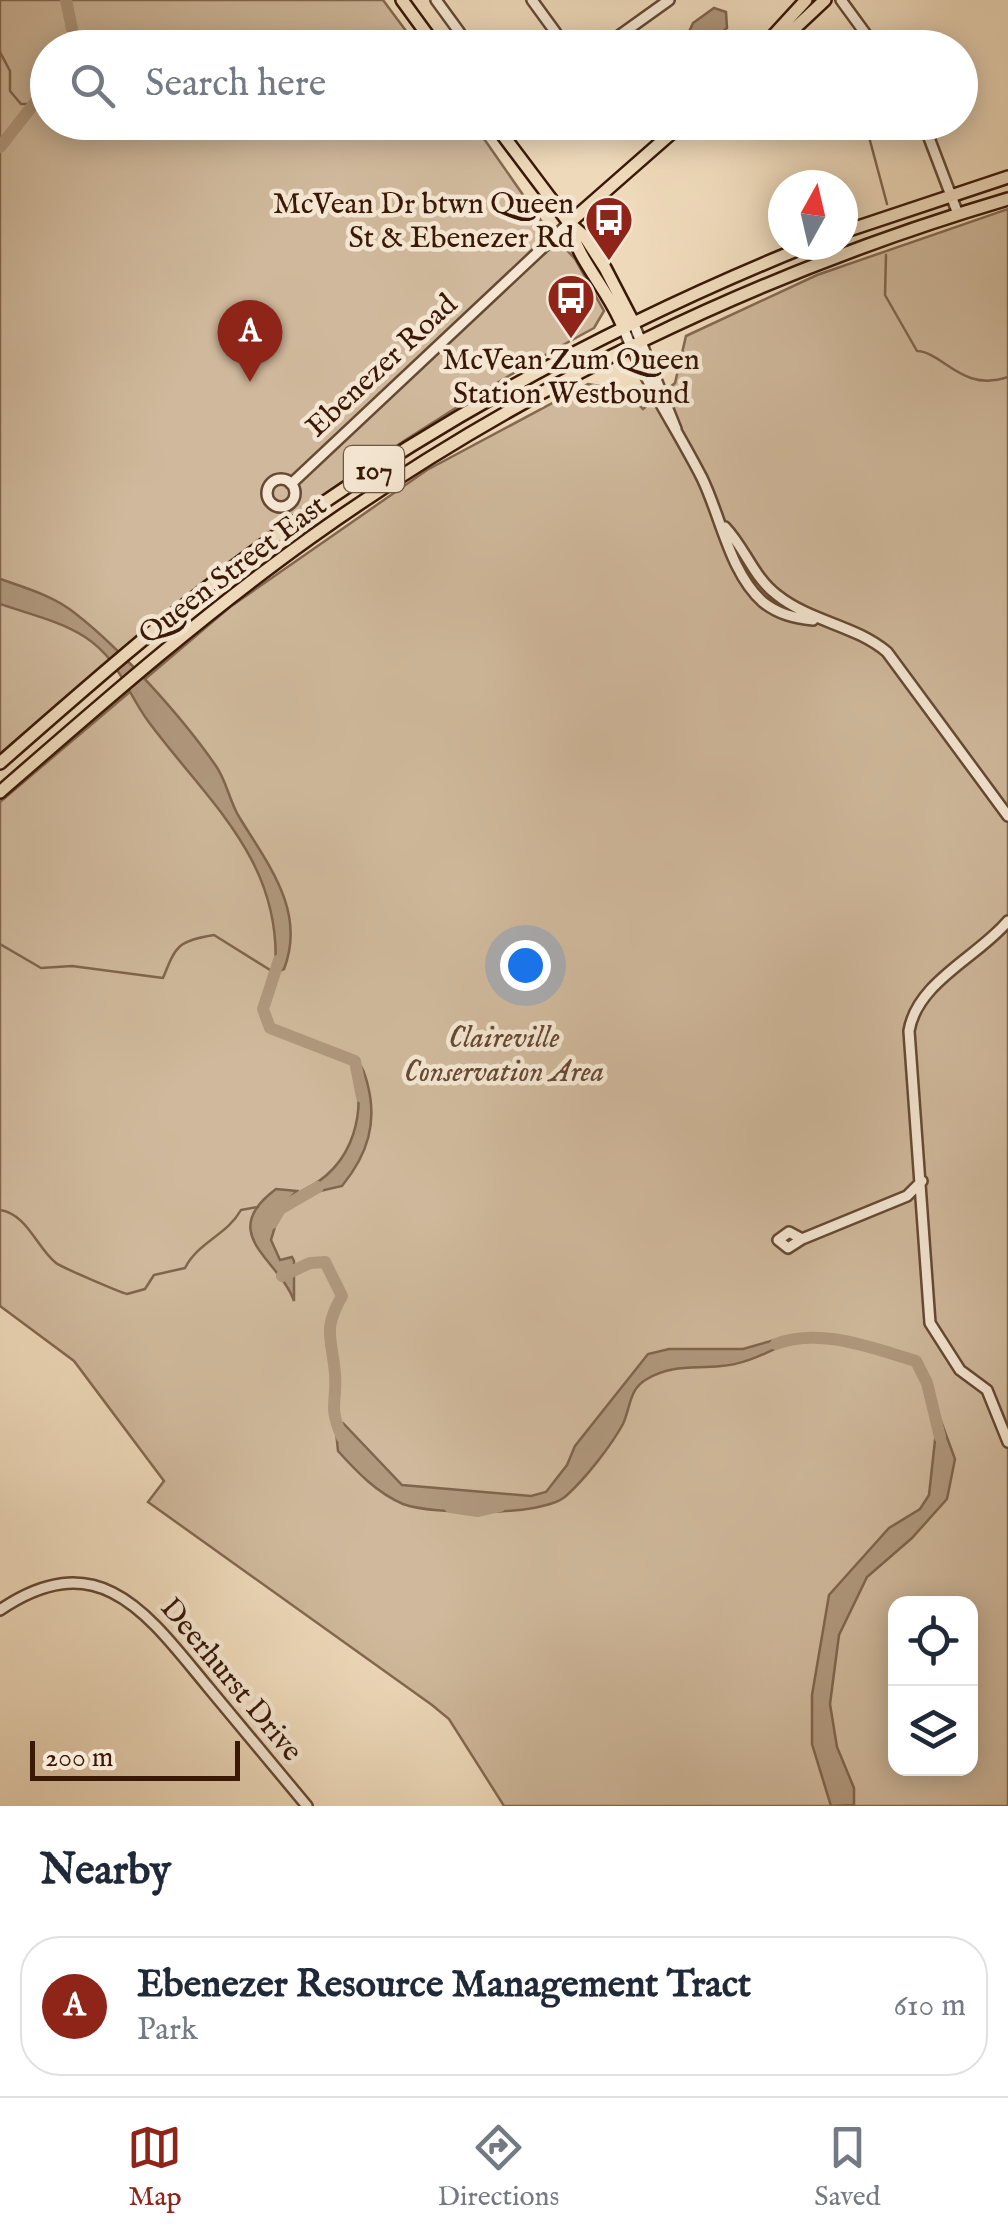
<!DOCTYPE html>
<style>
:root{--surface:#fff;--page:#f6f6f7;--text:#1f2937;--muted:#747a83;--line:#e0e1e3;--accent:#8f2418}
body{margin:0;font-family:"IM FELL English",serif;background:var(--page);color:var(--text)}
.controls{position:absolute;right:30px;bottom:30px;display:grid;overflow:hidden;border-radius:20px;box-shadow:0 5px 25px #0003}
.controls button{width:90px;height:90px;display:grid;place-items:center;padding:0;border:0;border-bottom:2px solid var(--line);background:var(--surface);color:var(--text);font:50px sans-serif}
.compass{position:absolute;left:768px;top:170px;width:90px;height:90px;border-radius:50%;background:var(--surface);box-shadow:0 5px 25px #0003;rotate:8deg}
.scale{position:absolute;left:30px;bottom:25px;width:210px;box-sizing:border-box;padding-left:10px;border:5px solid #391906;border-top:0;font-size:28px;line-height:35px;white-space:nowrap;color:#391906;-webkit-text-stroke:8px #f4e6d2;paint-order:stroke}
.you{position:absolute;left:525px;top:965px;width:35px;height:35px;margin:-25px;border:8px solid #fff;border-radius:50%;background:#1a73e8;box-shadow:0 0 0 15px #1a73e833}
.badge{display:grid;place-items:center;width:65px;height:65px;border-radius:50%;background:var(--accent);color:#fff;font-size:32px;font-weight:700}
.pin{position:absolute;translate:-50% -82px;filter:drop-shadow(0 2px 5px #0008)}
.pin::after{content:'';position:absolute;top:52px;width:35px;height:30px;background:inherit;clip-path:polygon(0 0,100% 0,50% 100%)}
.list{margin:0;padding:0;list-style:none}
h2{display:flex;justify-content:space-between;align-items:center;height:130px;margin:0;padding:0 40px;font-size:42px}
h2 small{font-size:32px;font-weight:400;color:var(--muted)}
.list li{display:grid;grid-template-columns:65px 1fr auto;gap:30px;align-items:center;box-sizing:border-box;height:140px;margin:0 20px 20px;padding:0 20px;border:2px solid var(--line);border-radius:40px}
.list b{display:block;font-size:38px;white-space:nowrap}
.list p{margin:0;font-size:32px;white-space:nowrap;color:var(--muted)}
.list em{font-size:32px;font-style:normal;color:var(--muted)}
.icon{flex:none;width:55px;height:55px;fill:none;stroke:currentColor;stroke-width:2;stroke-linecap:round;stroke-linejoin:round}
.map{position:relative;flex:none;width:1008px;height:1806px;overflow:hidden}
.search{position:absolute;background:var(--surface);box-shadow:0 5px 25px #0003;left:30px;right:30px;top:30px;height:110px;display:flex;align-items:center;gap:25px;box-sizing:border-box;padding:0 35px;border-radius:55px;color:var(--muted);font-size:38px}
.sheet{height:290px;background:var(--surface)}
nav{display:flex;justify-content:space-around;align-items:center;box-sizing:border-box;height:140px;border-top:2px solid var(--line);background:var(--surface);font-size:28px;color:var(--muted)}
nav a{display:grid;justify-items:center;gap:5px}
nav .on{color:var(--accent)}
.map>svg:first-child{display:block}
.green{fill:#cfb89b;stroke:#846850;stroke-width:2.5;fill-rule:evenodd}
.water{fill:#b0987d;stroke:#80654d;stroke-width:2.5}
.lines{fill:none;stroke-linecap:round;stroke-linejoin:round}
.stream{stroke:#80654d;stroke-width:2.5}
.river{stroke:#b0987d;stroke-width:12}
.minor-casing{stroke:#664933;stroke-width:14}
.major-casing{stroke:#391906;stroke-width:16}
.minor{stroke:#f4e6d2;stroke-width:9}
.major{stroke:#eed9ba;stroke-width:11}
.labels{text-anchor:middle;stroke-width:9;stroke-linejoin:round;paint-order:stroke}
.shield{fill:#f4e6d2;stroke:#715643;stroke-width:2.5}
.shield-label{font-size:28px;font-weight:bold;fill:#391906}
.poi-label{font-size:30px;fill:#391906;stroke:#f4e6d2;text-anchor:end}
.street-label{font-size:30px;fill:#391906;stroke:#f4e6d2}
.park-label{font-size:30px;font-style:italic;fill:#664933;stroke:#f4e6d2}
</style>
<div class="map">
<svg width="1008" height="1806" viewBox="0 0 1008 1806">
<rect width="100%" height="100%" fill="#eed9ba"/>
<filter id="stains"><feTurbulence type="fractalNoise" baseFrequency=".002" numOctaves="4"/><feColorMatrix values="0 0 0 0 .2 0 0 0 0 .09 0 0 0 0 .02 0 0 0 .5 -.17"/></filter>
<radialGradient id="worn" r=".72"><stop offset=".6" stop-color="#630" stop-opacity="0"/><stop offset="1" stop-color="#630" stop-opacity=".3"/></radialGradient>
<!-- green -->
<path class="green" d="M0,0H383L418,47L48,48V122L473,123L544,225L575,259L604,311L594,328C375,445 186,590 0,754Z
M1008,209V1806H504L449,1719L432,1705L148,1502L164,1481L74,1361L0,1306V802L230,607L427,470L588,384L625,390L643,409L675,383L686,336L817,275ZM896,1604H970V1768H896Z"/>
<!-- water -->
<path class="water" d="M714,8L726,12L727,28L706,47H682L693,23Z
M0,579C26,588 54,596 76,614C121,649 183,718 216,766C226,780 229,799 238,815C266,862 307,910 284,969L275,973C284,861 207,801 148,721C126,691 119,659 85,637C60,621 29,614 0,604Z
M351,1057C361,1062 364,1071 367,1082C378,1122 368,1154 342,1186L303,1195L302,1191C355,1166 369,1110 351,1057Z
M276,1189L297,1191L281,1207L271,1240L280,1260L292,1257L294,1261V1301C280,1260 215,1234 276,1189Z
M785,1337L791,1338L786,1344C766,1353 743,1365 721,1366C694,1369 673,1364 647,1379C629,1389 631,1406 623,1424C611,1446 585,1479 566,1496C543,1517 432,1515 403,1504C377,1493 357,1472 338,1451L335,1421L343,1423L402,1485L531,1496L546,1492L567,1465L575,1446L648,1354L669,1349H743Z
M938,1413L955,1459L947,1499L912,1538L867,1577L839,1635L830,1704L837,1747L854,1788V1805L831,1806L812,1744V1695L829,1595L889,1528L920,1509L929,1495Z"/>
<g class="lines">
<!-- stream -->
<path class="stream" d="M0,52L10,71V91L21,104H29
M865,122L887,204
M886,255L885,295L917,351C943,352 962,393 1008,377
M0,944L41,968L72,966L163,978C176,946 177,941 214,935L275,973
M0,1210C27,1214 37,1248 56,1263C59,1266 119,1292 127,1294L145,1289L154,1275L185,1268C198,1242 227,1235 241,1210L258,1207"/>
<!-- river -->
<path class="river" d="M66,0L76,48
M0,147L48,86
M279,960L263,1009L270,1028L355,1061L362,1097
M272,1223L280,1209L318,1187
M282,1276L310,1263L325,1262L342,1296C322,1331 332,1337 335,1374C337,1405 328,1405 342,1437
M776,1344C820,1327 872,1348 916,1361L927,1383L940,1437
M450,1507L478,1511L500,1506"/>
<!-- minor casing -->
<g class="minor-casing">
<path id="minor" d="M436,0L471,48
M532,0L567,48
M841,0L876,48
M602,48L669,0
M923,122L958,214
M633,322L676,429
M623,327C644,381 676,427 702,478C721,517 730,573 763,602C778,614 794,618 813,620
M267 493a14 14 0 1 1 28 0a14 14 0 1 1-28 0Z
M291,484L569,223
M725,527C745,548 754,578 777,595C811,622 855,625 887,652L1008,816
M1008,921C978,957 917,982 909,1031L930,1323L960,1370L987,1390L1008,1442
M802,1239L788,1248L778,1240L789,1232L802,1239L907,1196L922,1181
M0,1610C100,1542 149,1616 208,1687C241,1727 274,1766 307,1806"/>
</g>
<!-- major casing -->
<g class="major-casing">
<path id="major" d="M402,0L437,48
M778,32L793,30L825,0
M762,48L806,0
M493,122L569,223L585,237L605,268L633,322
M569,223L684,122
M569,223C578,262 609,290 623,327
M843,232L1008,177
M0,763C82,691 164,619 251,554C423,427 611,325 809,245
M0,792C101,704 201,616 310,538C520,388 760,272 1008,199"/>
</g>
<!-- minor -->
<use href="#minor" class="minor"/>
<!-- major -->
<use href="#major" class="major"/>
</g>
<!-- icons -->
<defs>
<g id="bus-pin" transform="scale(2.5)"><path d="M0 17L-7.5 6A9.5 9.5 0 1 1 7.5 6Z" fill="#8f2418" stroke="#f4e6d2"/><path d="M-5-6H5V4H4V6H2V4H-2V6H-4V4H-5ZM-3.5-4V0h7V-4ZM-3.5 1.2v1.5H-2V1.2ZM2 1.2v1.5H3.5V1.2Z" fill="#fff"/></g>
</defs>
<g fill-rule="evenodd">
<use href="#bus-pin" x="609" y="220"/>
<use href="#bus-pin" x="571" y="298"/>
</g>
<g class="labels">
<!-- shield labels -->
<rect class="shield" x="344" y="446" width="60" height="46" rx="8"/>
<g class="shield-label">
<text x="374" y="479">107</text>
</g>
<!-- poi labels -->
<g class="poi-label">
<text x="574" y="213">McVean Dr btwn Queen<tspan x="574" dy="34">St &amp; Ebenezer Rd</tspan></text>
<text x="571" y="369" text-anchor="middle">McVean Zum Queen<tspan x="571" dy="34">Station Westbound</tspan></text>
</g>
<!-- street labels -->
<g class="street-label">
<text transform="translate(381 365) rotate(-43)" y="10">Ebenezer Road</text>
<text transform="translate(232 569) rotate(-37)" y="10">Queen Street East</text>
<text transform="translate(232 1679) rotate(50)" y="10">Deerhurst Drive</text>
</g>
<!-- park labels -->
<g class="park-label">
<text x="504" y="1047">Claireville<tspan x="504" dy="34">Conservation Area</tspan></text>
</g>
</g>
<rect width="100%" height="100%" filter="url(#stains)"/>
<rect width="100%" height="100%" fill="url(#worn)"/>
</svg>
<div class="controls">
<button><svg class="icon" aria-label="locate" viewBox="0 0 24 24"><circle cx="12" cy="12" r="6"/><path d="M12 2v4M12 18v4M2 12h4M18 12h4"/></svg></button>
<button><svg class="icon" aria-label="layers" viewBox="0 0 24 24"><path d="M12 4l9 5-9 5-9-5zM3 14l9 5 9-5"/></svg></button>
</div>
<svg class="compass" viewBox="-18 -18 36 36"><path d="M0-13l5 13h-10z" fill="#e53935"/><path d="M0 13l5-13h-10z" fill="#747a83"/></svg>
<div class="scale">200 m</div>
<div class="you"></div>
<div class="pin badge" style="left:250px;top:382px">A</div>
<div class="search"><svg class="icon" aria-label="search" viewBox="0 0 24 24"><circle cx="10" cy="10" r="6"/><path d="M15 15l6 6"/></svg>Search here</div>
</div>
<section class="sheet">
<h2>Nearby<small></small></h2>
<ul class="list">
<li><span class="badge">A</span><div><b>Ebenezer Resource Management Tract</b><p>Park</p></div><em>610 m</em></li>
</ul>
</section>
<nav>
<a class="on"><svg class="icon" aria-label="map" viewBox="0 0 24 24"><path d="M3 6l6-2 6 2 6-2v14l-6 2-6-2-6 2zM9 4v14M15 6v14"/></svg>Map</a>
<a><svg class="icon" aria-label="directions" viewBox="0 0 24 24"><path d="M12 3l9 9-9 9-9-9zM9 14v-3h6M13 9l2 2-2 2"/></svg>Directions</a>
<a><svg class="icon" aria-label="saved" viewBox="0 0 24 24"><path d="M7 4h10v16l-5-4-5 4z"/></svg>Saved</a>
</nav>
